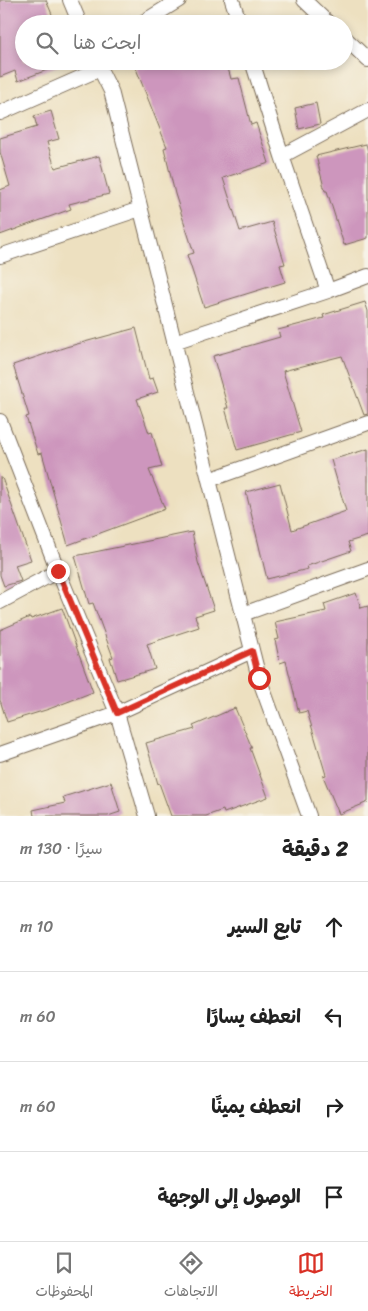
<!DOCTYPE html>
<html lang="ar">
<meta charset="utf-8">
<style>
:root{--surface:#fff;--page:#f2f2f2;--text:#222;--muted:#767676;--line:#e0e0e0;--accent:#d93025}
body{margin:0;font-family:Sriracha,"Playpen Sans Arabic",sans-serif;background:var(--page);color:var(--text);direction:rtl}
.stop{position:absolute;width:15px;height:15px;margin:-11px;border:4px solid #d93025;border-radius:50%;background:#fff}
.stop.end{background:#d93025;border-color:#fff;box-shadow:0 1px 5px #0008}
.list{margin:0;padding:0;list-style:none}
h2{display:flex;justify-content:space-between;align-items:center;height:65px;margin:0;padding:0 20px;font-size:21px}
h2 small{font-size:16px;font-weight:400;color:var(--muted)}
.list li{display:grid;grid-template-columns:32px 1fr auto;gap:15px;align-items:center;box-sizing:border-box;height:90px;padding:0 20px;border-top:1px solid var(--line)}
.list b{display:block;font-size:19px;white-space:nowrap}
.list em{font-size:16px;font-style:normal;color:var(--muted)}
.icon{flex:none;width:28px;height:28px;fill:none;stroke:currentColor;stroke-width:2;stroke-linecap:round;stroke-linejoin:round}
.map{position:relative;flex:none;width:368px;height:816px;overflow:hidden;direction:ltr}
.search{position:absolute;background:var(--surface);box-shadow:0 2px 8px #0003;left:15px;right:15px;top:15px;height:55px;display:flex;align-items:center;gap:12px;box-sizing:border-box;padding:0 18px;border-radius:28px;color:var(--muted);font-size:19px}
.sheet{height:425px;background:var(--surface)}
nav{display:flex;justify-content:space-around;align-items:center;box-sizing:border-box;height:70px;border-top:1px solid var(--line);background:var(--surface);font-size:14px;color:var(--muted)}
nav a{display:grid;justify-items:center;gap:2px}
nav .on{color:var(--accent)}
.map>svg:first-child{display:block}
.building{fill:#cd96bd}
.lines{fill:none;stroke-linecap:round;stroke-linejoin:round}
.minor-casing{stroke:#796a57;stroke-width:16}
.minor{stroke:#fff;stroke-width:14}
.route{stroke:#d93025;stroke-width:6}
</style>
<div class="map">
<svg width="368" height="816" viewBox="0 0 368 816">
<rect width="100%" height="100%" fill="#f7f3e8"/>
<filter id="ink" filterUnits="userSpaceOnUse"><feTurbulence type="fractalNoise" baseFrequency=".02" numOctaves="2"/><feDisplacementMap in="SourceGraphic" scale="10" xChannelSelector="R" yChannelSelector="G"/><feConvolveMatrix kernelMatrix="1 2 1 2 8 2 1 2 1" color-interpolation-filters="sRGB"/></filter>
<filter id="wash" filterUnits="userSpaceOnUse"><feTurbulence type="fractalNoise" baseFrequency=".0096" numOctaves="4" result="noise"/><feDisplacementMap in="SourceGraphic" scale="20" xChannelSelector="R" yChannelSelector="G"/><feGaussianBlur stdDeviation="1.12" result="paint"/><feColorMatrix in="noise" values="0 0 0 0 0 0 0 0 0 0 0 0 0 0 0 0 0 1.4 0 .05"/><feComposite in="paint" operator="in"/></filter>
<g filter="url(#wash)">
<rect width="100%" height="100%" fill="#ede0c0"/>
<g id="blocks">
<!-- building -->
<path class="building" d="M0,0H46L56,24H24V61H68V62L18,81L15,71L0,77Z
M133,61H226L231,79L239,78L251,125L256,123L269,163L223,178L240,231L272,222L285,264L280,265L285,282L204,307L187,255L194,253L175,194L164,148L167,147Z
M316,103L320,124L299,129L295,108Z
M51,111L59,139L47,142L55,168L99,156L109,194L69,204L71,209L0,235V190L10,186L0,152V138L37,127L34,116Z
M366,144L368,152V238L344,245L327,191H325L316,156Z
M365,302L368,311V414L364,415L342,356L283,371L301,432L237,450L225,408H228L213,356L280,337L278,330L324,318L323,315Z
M136,328L149,379L153,378L158,392L137,399L149,433L152,432L162,467L149,470L165,509L68,545L42,453L38,454L26,417L29,416L13,365L66,347Z
M368,449V536L348,542L351,551L307,566L308,569L267,579L246,492L280,483L292,530L346,511L331,460Z
M0,478H2L31,560L15,565L21,581L4,586L0,575Z
M192,532L198,562L214,610L195,616L199,627L147,644L155,669L117,680L110,658L113,657L93,603L89,604L75,556Z
M356,593L361,608L368,606V802L339,814L323,776L326,775L307,711L299,713L286,661L280,663L275,640L279,639L275,622L326,611L324,604Z
M62,608L93,692L49,709L7,722L0,700V630L30,617L31,619Z
M235,708L252,748H250L268,797L224,813L223,810L206,816H171L159,783L158,784L146,743L195,729L193,726Z
M111,782L120,812L108,816H34L33,810L65,803L63,797Z"/>
</g>
</g>
<g filter="url(#ink)">
<use href="#blocks" fill-opacity="0" stroke="#796a57" stroke-width="1"/>
<g class="lines">
<!-- minor casing -->
<g class="minor-casing">
<path id="minor" d="M70,0L80,24
M232,0L240,24
M304,0L329,24
M140,24L179,0
M344,37L368,60
M96,61L111,91L259,678L309,816
M252,61L282,156L328,291
M0,113L100,69
M282,156L368,110
M0,256L140,209
M174,342L328,291L368,276
M0,421L58,571L117,713L147,816
M209,480L368,423
M0,602L58,571
M243,614L368,569
M0,754L117,713L252,651"/>
</g>
<!-- minor -->
<use href="#minor" class="minor"/>
</g>
</g>
<g class="lines" filter="url(#ink)">
<!-- route -->
<path class="route" d="M58,571L117,713L252,651L259,678"/>
</g>
</svg>
<div class="stop" style="left:259px;top:678px"></div>
<div class="stop end" style="left:58px;top:571px"></div>
<div class="search"><svg class="icon" aria-label="search" viewBox="0 0 24 24"><circle cx="10" cy="10" r="6"/><path d="M15 15l6 6"/></svg>ابحث هنا</div>
</div>
<section class="sheet">
<h2>2 دقيقة<small>سيرًا · 130 m</small></h2>
<ul class="list">
<li><svg class="icon" aria-label="ahead" viewBox="0 0 24 24"><path d="M12 20V5M6 11l6-6 6 6"/></svg><div><b>تابع السير</b></div><em>10 m</em></li>
<li><svg class="icon" aria-label="left" viewBox="0 0 24 24"><path d="M17 20v-9H6M10 6l-5 5 5 5"/></svg><div><b>انعطف يسارًا</b></div><em>60 m</em></li>
<li><svg class="icon" aria-label="right" viewBox="0 0 24 24"><path d="M7 20v-9h11M14 6l5 5-5 5"/></svg><div><b>انعطف يمينًا</b></div><em>60 m</em></li>
<li><svg class="icon" aria-label="arrive" viewBox="0 0 24 24"><path d="M6 21V4h12l-3 4 3 4H6"/></svg><div><b>الوصول إلى الوجهة</b></div></li>
</ul>
</section>
<nav>
<a class="on"><svg class="icon" aria-label="map" viewBox="0 0 24 24"><path d="M3 6l6-2 6 2 6-2v14l-6 2-6-2-6 2zM9 4v14M15 6v14"/></svg>الخريطة</a>
<a><svg class="icon" aria-label="directions" viewBox="0 0 24 24"><path d="M12 3l9 9-9 9-9-9zM9 14v-3h6M13 9l2 2-2 2"/></svg>الاتجاهات</a>
<a><svg class="icon" aria-label="saved" viewBox="0 0 24 24"><path d="M7 4h10v16l-5-4-5 4z"/></svg>المحفوظات</a>
</nav>
